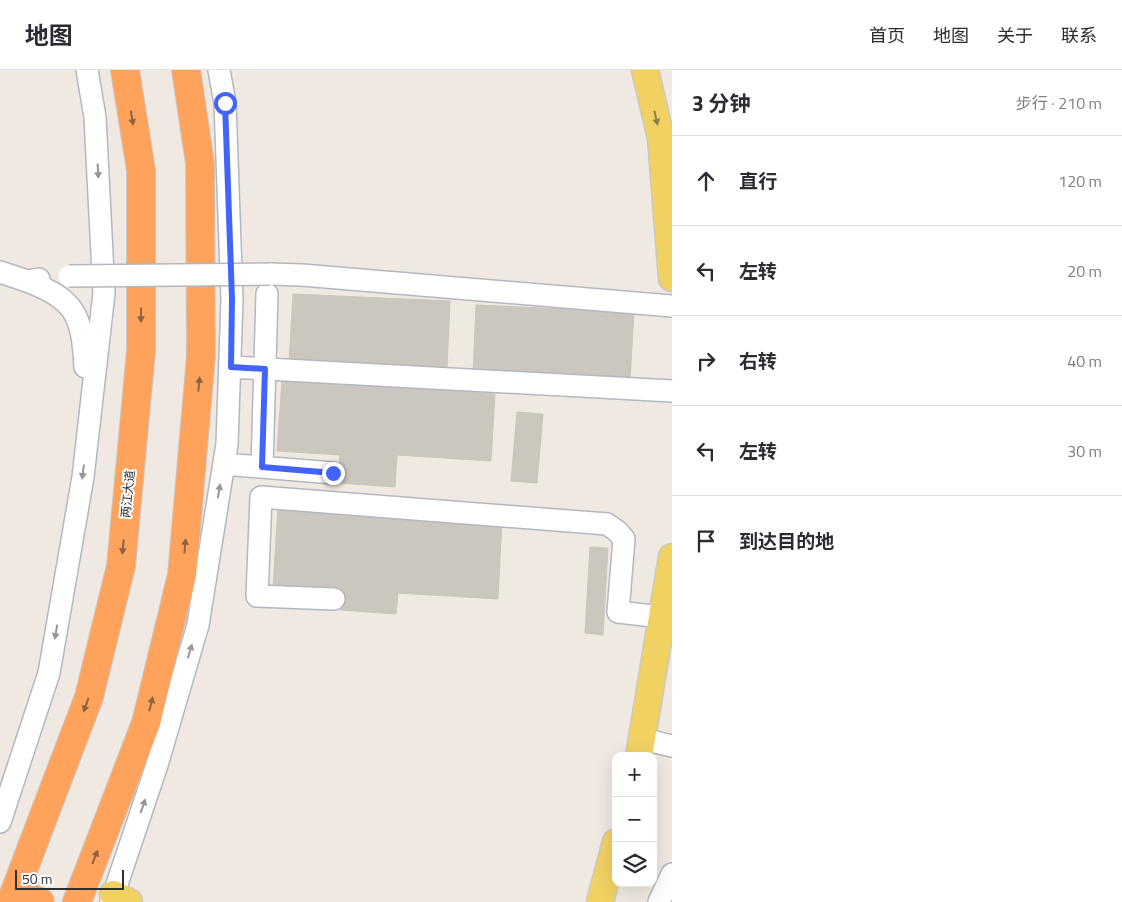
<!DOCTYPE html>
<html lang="zh">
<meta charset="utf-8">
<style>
:root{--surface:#fff;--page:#f2f2f3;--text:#2b2b33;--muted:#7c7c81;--line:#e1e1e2}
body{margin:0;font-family:"Titillium Web","Noto Sans SC",sans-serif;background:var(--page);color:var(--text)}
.controls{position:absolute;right:15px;bottom:15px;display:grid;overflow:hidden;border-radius:10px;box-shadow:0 5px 20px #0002}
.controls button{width:45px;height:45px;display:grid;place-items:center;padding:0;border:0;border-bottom:1px solid var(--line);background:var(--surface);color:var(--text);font:25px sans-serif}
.scale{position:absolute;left:15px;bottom:12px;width:109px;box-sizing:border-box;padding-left:5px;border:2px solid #2e2e2e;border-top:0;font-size:14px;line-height:18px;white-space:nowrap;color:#2e2e2e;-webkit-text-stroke:4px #fff;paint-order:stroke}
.stop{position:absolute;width:15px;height:15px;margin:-11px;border:4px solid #4264fb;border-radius:50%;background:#fff}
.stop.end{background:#4264fb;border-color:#fff;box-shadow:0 1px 5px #0008}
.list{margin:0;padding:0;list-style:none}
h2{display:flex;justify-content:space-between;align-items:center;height:65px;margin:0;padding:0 20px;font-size:21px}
h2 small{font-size:16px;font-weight:400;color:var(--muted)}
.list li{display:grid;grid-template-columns:32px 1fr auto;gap:15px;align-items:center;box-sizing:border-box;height:90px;padding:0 20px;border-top:1px solid var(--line)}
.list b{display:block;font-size:19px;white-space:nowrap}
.list em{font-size:16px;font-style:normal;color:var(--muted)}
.icon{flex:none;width:28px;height:28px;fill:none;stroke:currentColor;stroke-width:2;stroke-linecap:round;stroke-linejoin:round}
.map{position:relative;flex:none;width:672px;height:832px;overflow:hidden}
header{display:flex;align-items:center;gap:30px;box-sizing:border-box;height:70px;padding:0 25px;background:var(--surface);border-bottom:1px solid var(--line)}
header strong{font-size:24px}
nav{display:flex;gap:28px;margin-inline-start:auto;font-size:18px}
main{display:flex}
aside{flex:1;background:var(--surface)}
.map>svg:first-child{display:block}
.building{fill:#cbc7bf;stroke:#cbc5ba}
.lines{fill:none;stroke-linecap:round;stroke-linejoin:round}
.minor-casing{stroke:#b4b7c1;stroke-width:24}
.major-casing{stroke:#c9c9c9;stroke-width:29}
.highway-casing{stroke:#c9c9c9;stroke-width:30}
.minor{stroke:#fff;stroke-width:21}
.major{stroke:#f2d163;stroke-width:26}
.highway{stroke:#ffa35c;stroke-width:28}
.minor-bridge-casing{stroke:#b4b7c1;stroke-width:24;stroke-linecap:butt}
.minor-bridge{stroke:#fff;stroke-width:21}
.oneway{fill:#8c6343}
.oneway2{fill:#908048}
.oneway3{fill:#969696}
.route{stroke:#4264fb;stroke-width:6}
.labels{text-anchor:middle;stroke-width:4;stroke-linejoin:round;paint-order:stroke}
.street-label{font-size:12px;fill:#2e2e2e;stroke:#fff}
</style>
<header>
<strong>地图</strong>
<nav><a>首页</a><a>地图</a><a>关于</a><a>联系</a></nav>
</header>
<main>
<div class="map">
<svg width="672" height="832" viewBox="0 0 672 832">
<rect width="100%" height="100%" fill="#efe9e1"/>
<!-- building -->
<path class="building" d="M293,224L450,231L447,299L289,292Z
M476,235L634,242L630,310L473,304Z
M282,310L495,324L491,391L397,385L395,417L338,413L340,385L277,381Z
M517,342L543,344L537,413L511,411Z
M278,437L502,450L498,529L398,523L396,544L341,540L342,521L273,517Z
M590,477L608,478L603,565L585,563Z"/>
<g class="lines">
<!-- minor casing -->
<g class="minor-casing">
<path id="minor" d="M0,202L27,211L39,209
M270,204L302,205L672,236
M27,211C76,230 82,245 85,297
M231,297L672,321
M224,394L333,403
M262,397L267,224
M334,529L257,526L261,427L607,454L617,461L624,469L618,542L662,547
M643,669L672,676
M0,752L49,603L83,407L104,223L95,47L87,0
M111,832L157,695L198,555L227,374L232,229L225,33L219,0
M659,832L672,804"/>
</g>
<!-- major casing -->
<g class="major-casing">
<path id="major" d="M645,0L661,68L672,208
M639,686L672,487
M113,824L129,832
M600,832L616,772"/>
</g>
<!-- highway casing -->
<g class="highway-casing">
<path id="highway" d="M16,821L40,832
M11,832L89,627L121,496L141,281V100L125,0
M77,832L146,653L182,505L201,286L200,93L186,0"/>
</g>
<!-- minor -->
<use href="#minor" class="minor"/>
<!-- major -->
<use href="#major" class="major"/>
<!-- highway -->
<use href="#highway" class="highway"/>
<!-- minor-bridge casing -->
<g class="minor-bridge-casing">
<path id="minor-bridge" d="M69,206L270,204"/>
</g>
<!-- minor-bridge -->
<use href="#minor-bridge" class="minor-bridge"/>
</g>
<!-- one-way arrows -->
<defs><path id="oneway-solid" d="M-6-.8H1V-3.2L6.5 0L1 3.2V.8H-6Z" transform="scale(1.25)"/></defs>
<g class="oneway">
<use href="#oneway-solid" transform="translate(132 48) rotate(81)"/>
<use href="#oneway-solid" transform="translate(141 245) rotate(90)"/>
<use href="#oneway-solid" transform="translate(199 314) rotate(-85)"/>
<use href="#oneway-solid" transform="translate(185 476) rotate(-85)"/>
<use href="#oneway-solid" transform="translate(123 477) rotate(96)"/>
<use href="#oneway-solid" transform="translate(151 634) rotate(-76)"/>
<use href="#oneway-solid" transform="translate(86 635) rotate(110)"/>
<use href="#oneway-solid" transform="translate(95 787) rotate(-69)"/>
</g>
<use class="oneway2" href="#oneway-solid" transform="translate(656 48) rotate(77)"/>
<g class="oneway3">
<use href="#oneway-solid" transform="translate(98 101) rotate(87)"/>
<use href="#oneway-solid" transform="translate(83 402) rotate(97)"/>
<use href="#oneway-solid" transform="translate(219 421) rotate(-81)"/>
<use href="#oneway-solid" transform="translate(56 562) rotate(100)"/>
<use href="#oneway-solid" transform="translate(190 581) rotate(-74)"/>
<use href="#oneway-solid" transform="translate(143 736) rotate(-71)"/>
</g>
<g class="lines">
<!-- route -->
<path class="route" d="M225,33L232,229L231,297L265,299L262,397L333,403"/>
</g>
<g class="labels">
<!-- street labels -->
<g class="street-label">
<text transform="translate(128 424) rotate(-84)" y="4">两江大道</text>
</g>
</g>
</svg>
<div class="controls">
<button>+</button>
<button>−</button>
<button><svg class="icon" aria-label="layers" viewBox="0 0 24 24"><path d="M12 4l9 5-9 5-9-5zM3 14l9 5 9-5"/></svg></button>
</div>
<div class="scale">50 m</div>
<div class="stop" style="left:225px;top:33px"></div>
<div class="stop end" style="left:333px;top:403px"></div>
</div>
<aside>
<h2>3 分钟<small>步行 · 210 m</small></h2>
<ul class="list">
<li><svg class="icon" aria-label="ahead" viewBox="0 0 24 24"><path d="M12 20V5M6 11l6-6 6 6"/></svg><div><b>直行</b></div><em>120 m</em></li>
<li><svg class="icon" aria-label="left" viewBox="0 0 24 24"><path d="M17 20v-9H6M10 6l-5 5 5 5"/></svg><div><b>左转</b></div><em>20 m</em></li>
<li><svg class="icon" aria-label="right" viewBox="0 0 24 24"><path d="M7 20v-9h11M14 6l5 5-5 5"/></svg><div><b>右转</b></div><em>40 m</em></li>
<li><svg class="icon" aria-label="left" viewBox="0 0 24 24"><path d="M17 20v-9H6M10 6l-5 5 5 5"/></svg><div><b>左转</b></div><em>30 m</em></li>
<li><svg class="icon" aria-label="arrive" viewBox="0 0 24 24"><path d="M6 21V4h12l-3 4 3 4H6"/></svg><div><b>到达目的地</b></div></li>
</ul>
</aside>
</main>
